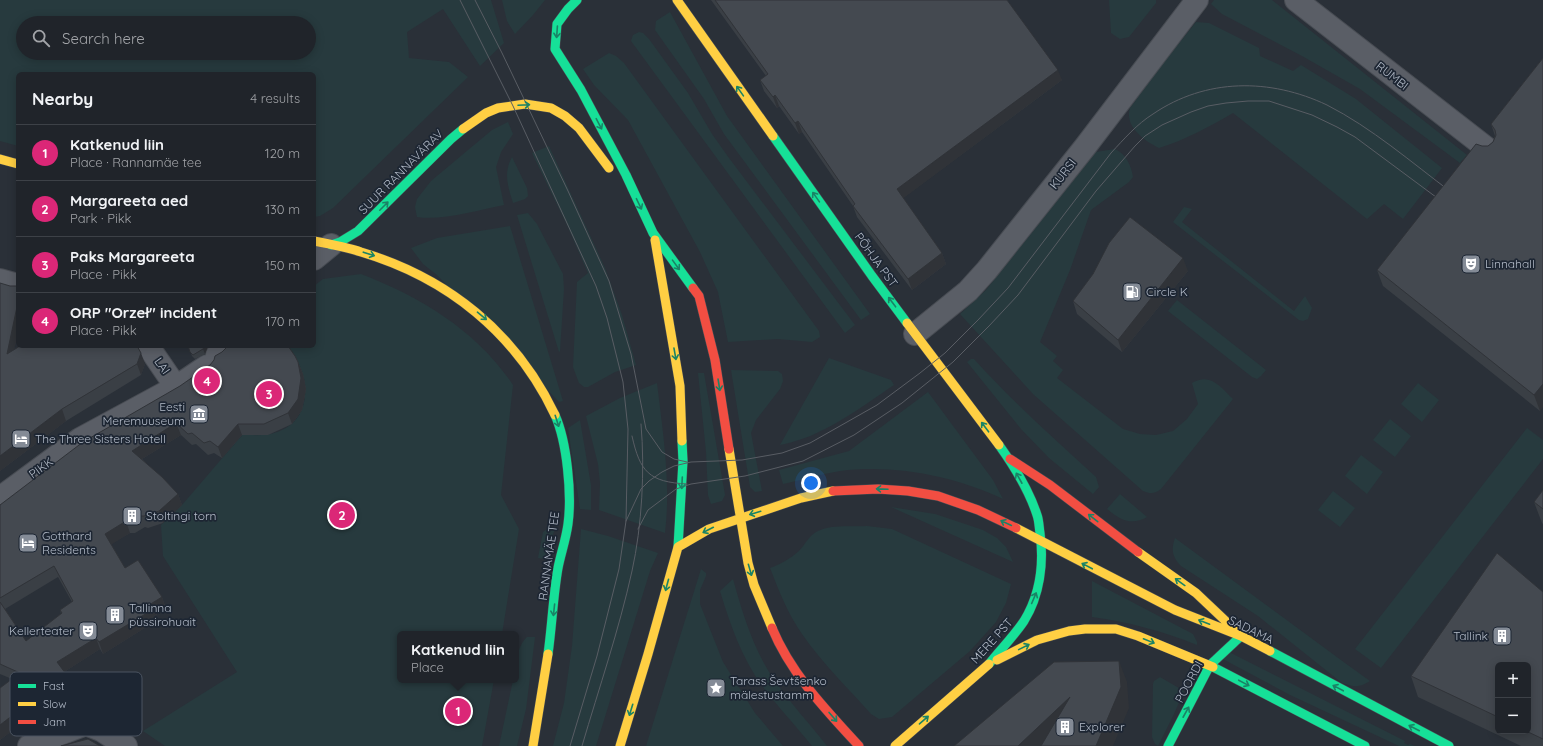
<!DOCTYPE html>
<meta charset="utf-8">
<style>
:root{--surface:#20242a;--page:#2d3036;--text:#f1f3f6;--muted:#a2a4a8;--line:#3d4147;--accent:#db2777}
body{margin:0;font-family:Quicksand,sans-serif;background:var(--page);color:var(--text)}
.controls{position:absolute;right:12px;bottom:12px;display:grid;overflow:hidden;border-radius:6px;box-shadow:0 2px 10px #0003}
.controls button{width:36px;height:36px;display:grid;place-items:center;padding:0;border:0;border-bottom:1px solid var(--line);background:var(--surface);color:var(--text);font:20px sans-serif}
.you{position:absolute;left:811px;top:483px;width:14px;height:14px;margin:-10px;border:3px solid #fff;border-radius:50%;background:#1a73e8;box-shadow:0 0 0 6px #1a73e833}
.badge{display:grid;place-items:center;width:26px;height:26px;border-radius:50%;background:var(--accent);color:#fff;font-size:13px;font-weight:700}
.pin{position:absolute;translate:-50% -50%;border:2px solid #fff;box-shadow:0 1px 4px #0006}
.popup{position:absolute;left:397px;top:631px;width:122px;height:52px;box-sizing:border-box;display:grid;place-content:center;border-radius:6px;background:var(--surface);filter:drop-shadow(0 1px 3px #0005);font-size:13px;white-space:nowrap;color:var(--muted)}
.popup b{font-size:15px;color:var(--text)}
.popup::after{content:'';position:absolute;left:50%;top:100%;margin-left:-8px;border:8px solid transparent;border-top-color:var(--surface)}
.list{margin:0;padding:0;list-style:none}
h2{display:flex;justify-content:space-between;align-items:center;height:52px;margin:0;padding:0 16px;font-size:17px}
h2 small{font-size:13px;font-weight:400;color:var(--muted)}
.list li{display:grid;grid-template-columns:26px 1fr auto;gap:12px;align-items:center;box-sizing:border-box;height:56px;padding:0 16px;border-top:1px solid var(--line)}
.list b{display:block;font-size:15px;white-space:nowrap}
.list p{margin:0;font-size:13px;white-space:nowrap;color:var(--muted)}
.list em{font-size:13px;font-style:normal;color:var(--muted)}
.icon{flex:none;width:22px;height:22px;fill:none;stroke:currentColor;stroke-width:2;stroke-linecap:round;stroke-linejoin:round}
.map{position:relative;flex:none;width:1543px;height:746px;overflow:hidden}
.search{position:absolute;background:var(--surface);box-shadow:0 2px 10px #0003;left:16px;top:16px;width:300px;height:44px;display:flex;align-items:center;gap:10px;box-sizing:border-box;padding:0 14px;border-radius:22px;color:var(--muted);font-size:15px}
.panel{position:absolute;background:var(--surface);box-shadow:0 2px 10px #0003;left:16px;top:72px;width:300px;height:276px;border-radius:6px}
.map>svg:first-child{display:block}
.green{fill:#273a3e;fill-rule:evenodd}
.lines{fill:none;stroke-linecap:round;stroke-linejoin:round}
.street-casing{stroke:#484c53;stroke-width:24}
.fast-casing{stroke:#484c53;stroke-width:10}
.slow-casing{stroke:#484c53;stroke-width:10}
.jam-casing{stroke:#484c53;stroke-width:10}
.street{stroke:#5a5e66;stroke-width:22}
.fast{stroke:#16e098;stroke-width:9}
.slow{stroke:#ffcf43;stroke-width:9}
.jam{stroke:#f24e42;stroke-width:9}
.tram{stroke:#595d64;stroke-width:1}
.wall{fill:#3a3f45;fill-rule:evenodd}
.shaded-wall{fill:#303338}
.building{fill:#444950;stroke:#303338}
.oneway{stroke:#1a8366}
.labels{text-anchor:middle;stroke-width:3.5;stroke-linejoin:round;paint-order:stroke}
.street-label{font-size:12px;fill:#b4bcc9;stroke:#1d2633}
.poi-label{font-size:12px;fill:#b4bcc9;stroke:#1d2633;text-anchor:start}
.key{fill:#1d2633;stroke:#4a5360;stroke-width:1}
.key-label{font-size:11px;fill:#b4bcc9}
</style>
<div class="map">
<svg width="1543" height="746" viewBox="0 0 1543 746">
<rect width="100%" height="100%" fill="#2a3038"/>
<!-- green -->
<path class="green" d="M0,0H491L504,43L480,66L443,9L407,32L409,58L449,62L468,77L333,208L320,216L314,217V74H18V146L0,141ZM23,23H309V53H23Z
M502,0H545L533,15L515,34L507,21Z
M1109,0H1156V3L1129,37L1120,39L1111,33Z
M1214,0H1272L1467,155L1460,163L1360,89L1302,56L1222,14L1211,4Z
M670,12L727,116L870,314L861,320L724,134L704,99L655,30L656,21Z
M1196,22L1209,23L1259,48L1260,56L1293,71L1301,65L1356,99L1442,168L1403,219L1384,204L1367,219L1233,113C1209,127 1185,140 1159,148C1144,141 1124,126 1130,108L1163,63Z
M639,32L643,33L649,39L688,93L712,134L729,158L855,325L845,333L631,41L633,35Z
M609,53L616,56L624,63L819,331L820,337L812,342L778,339L728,342L718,292L700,252L628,120L594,85L583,69Z
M508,122L513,134L501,152L496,167L504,205C479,210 441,221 417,217L415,207L417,199L431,181L492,130Z
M549,146L605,268L622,315L636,365L615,372L588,387H584L579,383L573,367L577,282L588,273L567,225L532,153Z
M1115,149C1126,154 1131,165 1133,177L1129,182L1091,210L1070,270L1040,342L1057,356L1053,361L1063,370L1057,378L1123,429L1140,434L1156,435L1173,431L1187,419L1198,404L1192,383C1210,372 1221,387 1233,399L1161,489C1155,494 1150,494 1143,491L1033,394L960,314L986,290L1096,152Z
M512,157L527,188L528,196L525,199L513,203C508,186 503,174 512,157Z
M1184,207L1192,209L1182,222L1294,311L1305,296L1312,308L1308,319L1303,321L1299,320L1173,222Z
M528,213L537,224L563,274L564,289L560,351L559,352L517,215Z
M510,226L563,401L559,402L437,275L423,264L411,248L437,238Z
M361,274C421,297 477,331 513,385L501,495L519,529L502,634H400V680H494L482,746H165L143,731L237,672L163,556L161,525L182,505L243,434C272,439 302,429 305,396C306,386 305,377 300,369C295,360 283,353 275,346H314V286L323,279Z
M1177,300L1266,370L1261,376L1257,379L1252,377L1168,311Z
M829,358L891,380L894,385C858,409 823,437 780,445Z
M971,359H974C1012,401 1054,439 1096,477L1099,487L1093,494L1049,458L1021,429L967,362Z
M731,370L778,371L782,374L783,381L780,389L756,420L751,433L762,491L755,492L750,487Z
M698,373H704L725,495L722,501L711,504L708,495L706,452Z
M657,383C663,433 671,483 665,533L599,510L600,483L598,464L586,416L620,398Z
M1418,383L1439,400L1422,422L1401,404Z
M928,392L993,480L1003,499C954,476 895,464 840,471C821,474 802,480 783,484L779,470L849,451Z
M1390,419L1411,436L1395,457L1373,440Z
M580,420L591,485V510L580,509L568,428Z
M1527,428L1543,440V459L1381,668L1355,649Z
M1361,455L1383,472L1367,494L1345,476Z
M1333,491L1355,508L1340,527L1318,510Z
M1120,494L1147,517C1132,526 1120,520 1107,509Z
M891,507L935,514L983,530L997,538L1006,547L1013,562Z
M867,526L892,529L1011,584L1006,603L996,622L970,651L892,717L879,719L871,714C848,688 822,663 802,634C788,614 779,591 770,568C781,564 790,559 799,551C805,545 809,535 818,531C831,524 852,527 867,526Z
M550,527H556L548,547L546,559L538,558L543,532Z
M581,529L608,536L658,553L650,571L596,746H553L564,703L572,646Z
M1175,538L1345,663L1370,681C1359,688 1354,687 1342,683L1258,616L1181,566C1172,557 1171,549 1175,538Z
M701,569L706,573V576L700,590V604L723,662L755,713L783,746H646Z
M733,579C743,615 754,651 775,681C791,704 810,724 827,746H812C796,726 778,707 763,687C742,659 730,624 720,591Z
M1092,581L1193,634L1197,642V645C1163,631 1128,622 1092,617Z
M527,637H535L526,709L517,746H499L513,680H516C516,666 516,647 527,637Z
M1229,652L1405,741L1404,743L1408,745L1410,744L1415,746H1399L1290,695L1219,657Z
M1160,677L1184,691L1174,714L1158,746L1155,744L1152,737L1153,684L1154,681Z"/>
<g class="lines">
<!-- street casing -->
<g class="street-casing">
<path id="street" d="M1296,0L1489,150
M314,259L331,245
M0,280L18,285
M915,334L968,291L987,270L1085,147L1197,0
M148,346L176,387
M217,355L226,346
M0,498L80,439L176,387L207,366
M29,746L86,724L101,730L126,746"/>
</g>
<!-- fast casing -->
<g class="fast-casing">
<path id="fast" d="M577,0L568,9L557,24L555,49L581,90L626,175L653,233L693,288
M773,136L872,276L907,323
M331,245L340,242L358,231L451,139L463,129
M678,547L683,461L682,441
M1270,651L1449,746
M548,654C552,626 553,597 558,568C561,553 566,539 568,524C572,494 567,442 555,415
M989,664C1000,650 1014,636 1024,621C1040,595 1044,563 1040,533C1039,527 1039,520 1037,515C1029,490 1014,466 999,445
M1213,667L1365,746
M1168,746L1210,665L1241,636"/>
</g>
<!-- slow casing -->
<g class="slow-casing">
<path id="slow" d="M677,0L773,136
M463,129L486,113L498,108L525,104L551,108L565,116L579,128L609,168
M0,159L18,164
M655,240L680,386L682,441
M314,241C330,244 346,247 361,252C448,278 516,333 555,415
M907,323L999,445
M729,449L748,563L754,585L772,628
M1016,528L1175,610L1241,636L1270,651
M678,547L709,529L801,498L833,491
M1138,552L1196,593L1233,628
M997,660L1037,640L1069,631L1085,629H1116L1138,636L1213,667
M533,746L548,654
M620,746L648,654L678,547
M895,746L989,664"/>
</g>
<!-- jam casing -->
<g class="jam-casing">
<path id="jam" d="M693,288L699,296L715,360L729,449
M1010,459L1050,485L1138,552
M833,491L878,489L908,491L938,496L978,510L1016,528
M772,628C791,674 826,710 859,746"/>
</g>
<!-- street -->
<use href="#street" class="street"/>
<!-- fast -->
<use href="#fast" class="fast"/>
<!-- slow -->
<use href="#slow" class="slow"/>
<!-- jam -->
<use href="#jam" class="jam"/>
<!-- tram -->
<path class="tram" d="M460,0L513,106L596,286L607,318L623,382L628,429L626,521L619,569L597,656L570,746
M475,0L502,53L568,191L609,281L631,354L646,429L662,452L674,459L687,462
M632,436C640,472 649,482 687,484
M626,521L641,489L649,481L662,472L674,466L691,462L742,460L782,453L810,443L877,405L920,373L945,353L978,320L1008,288L1111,153C1124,139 1137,124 1153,114C1206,78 1270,78 1327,105C1372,128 1411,162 1451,192
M638,529L648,510L676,489L691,484L745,476L803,461L854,435L902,403L953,362L989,326L1018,295L1096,191L1135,146L1145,136L1162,125L1191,112L1208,106L1226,103L1248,101H1269L1312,115L1337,127L1355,137L1444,203
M582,746C599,688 619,630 632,571C642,526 645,470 641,424"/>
</g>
<!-- wall -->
<path class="wall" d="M711,0H1007L1062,80L903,198L942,253L946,264L912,290L857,217L853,206L802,132L799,134L779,106L777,108L764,91L760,80L766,76Z
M1543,58L1540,411L1383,286L1377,270L1482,146H1488L1493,142L1495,136L1491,124Z
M1188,271L1122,352L1077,314L1073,301Z
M10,286H18V333L14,349L145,364L141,375L66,421L0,471Z
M188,346H208L205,354L195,359L192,356Z
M298,362L303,374L306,389L302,410L292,424L268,435H242L222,458L214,453L208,455L196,444L192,445L181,435L142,459L178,494L182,505L163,523L148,528L145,527L135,533H130L111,544L125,568L162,597L166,609L154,616L156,621L103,654L100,649L64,672L66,674L70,686L0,740V688L12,679L0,674V505ZM58,577L72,602L60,610L61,614L26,641L5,609Z
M1543,490V524L1542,523L1534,502Z
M1543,592V746H1521L1418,697L1411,676ZM1498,665L1528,731H1498Z"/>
<!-- shaded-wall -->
<path class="shaded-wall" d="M1058,70L1062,80L901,200L897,189Z
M775,95L779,106L777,108L773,97Z
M798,121L802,132L799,134L795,123Z
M942,253L946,264L912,290L908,279Z
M1183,258L1188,271L1122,352L1118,340Z
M18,302V333L11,365L7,354Z
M205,346H208L205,354L203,349Z
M141,353L145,364L141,375L137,364Z
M298,362L303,374L306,389L302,410L292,424L288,413Z
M1543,384V407L1540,411L1534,395Z
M62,409L66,421L0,471V456Z
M176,423L181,435L137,462L132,451Z
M238,424L242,435L222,458L218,447Z
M178,494L182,505L163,523L159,511Z
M126,521L130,533L109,546L105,534Z
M162,597L166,609L154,616L156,621L103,654L99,642L149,605Z
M96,638L100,649L61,674L57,662Z
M1119,661L1127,682L1129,708L1113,746H1096Z
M66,674L70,686L0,740V725Z
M1070,697L1048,746H1018Z"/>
<!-- building -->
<path class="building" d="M715,0H1007L1058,70L897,189L942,253L908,279L853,206L855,204L798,121L795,123L775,95L773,97L760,80L768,74Z
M1543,58V384L1534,395L1377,270L1476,144L1482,146H1488L1493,142L1496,135L1495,130L1491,124Z
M1130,217L1183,258L1118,340L1073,301L1093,274L1109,243Z
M0,283L10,286H18V302L7,354L20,346H137L141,353L137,364L62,409L0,456Z
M188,346H205L203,349L193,355L190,352Z
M228,346H288L295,356L298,362L301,378L298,399L288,413L264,424H238L218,447L210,441L204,443L192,433L188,434L176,423L132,451L162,477L178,494L159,511L144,516H141L131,521H126L105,534L125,568L138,560L162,597L149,605L152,610L99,642L96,638L57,662L66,674L0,725V688L20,673L0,664V602L26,641L62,613L60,610L73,601L54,566L0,598V505L83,442L180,386L210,365L214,360L215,356L222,352Z
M1543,490V509L1534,502Z
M1497,553L1543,592V739L1526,731H1528V665H1498V717L1411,676Z
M1119,661L1121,687L1096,746H1041L1070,697L1018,746H954L1054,662Z
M88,739L100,746H61Z"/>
<!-- one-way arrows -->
<defs><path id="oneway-shaft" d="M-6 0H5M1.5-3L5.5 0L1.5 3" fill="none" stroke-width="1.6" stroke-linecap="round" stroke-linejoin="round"/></defs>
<g class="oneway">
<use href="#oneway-shaft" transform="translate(557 32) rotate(94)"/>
<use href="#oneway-shaft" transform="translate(740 91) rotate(-125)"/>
<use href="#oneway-shaft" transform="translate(524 105) rotate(-3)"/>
<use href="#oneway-shaft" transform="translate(599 124) rotate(62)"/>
<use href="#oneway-shaft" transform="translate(816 197) rotate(-125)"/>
<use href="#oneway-shaft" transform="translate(639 204) rotate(64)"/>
<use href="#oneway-shaft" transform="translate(384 206) rotate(-45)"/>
<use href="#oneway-shaft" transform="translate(369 254) rotate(18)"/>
<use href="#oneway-shaft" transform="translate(676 265) rotate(54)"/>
<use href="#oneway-shaft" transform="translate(892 302) rotate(-127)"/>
<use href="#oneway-shaft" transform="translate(482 316) rotate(40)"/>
<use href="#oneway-shaft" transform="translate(675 354) rotate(80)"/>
<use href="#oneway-shaft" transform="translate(719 385) rotate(81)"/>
<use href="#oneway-shaft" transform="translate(557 421) rotate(72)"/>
<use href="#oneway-shaft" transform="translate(985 427) rotate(-127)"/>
<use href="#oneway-shaft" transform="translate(1019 478) rotate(-119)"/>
<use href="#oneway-shaft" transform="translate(682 483) rotate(93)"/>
<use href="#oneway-shaft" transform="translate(882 489) rotate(-178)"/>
<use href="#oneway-shaft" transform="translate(755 513) rotate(163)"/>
<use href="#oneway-shaft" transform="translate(1093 518) rotate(-142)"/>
<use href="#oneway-shaft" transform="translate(1006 523) rotate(-155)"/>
<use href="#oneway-shaft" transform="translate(708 530) rotate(153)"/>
<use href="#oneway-shaft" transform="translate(1087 566) rotate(-152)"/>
<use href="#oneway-shaft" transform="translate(750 570) rotate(74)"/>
<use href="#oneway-shaft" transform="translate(1180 582) rotate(-144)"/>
<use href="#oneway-shaft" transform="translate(667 585) rotate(105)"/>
<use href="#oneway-shaft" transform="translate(1034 598) rotate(-67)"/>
<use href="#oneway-shaft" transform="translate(554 610) rotate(96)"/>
<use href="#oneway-shaft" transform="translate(1204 622) rotate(-159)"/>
<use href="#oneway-shaft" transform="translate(1149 641) rotate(22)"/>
<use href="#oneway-shaft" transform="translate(1024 647) rotate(-26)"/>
<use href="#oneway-shaft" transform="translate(1244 683) rotate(28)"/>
<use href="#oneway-shaft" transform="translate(1338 688) rotate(-152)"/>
<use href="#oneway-shaft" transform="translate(631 710) rotate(107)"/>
<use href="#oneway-shaft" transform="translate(1186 712) rotate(-61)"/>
<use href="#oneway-shaft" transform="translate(833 717) rotate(49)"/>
<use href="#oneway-shaft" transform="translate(924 720) rotate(-41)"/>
<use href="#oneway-shaft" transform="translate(1414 728) rotate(-153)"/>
</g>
<!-- icons -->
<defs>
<g id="theatre-square" transform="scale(1)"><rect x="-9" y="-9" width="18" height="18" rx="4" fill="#848b96" stroke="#1d2633"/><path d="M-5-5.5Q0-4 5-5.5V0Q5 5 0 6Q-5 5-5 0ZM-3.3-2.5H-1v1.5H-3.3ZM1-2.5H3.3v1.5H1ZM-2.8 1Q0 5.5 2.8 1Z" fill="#fff"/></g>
<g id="fuel-square" transform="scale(1)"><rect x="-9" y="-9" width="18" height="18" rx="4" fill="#848b96" stroke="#1d2633"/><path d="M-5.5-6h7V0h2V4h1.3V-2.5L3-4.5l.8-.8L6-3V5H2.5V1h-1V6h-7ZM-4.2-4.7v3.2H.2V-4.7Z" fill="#fff"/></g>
<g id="museum-square" transform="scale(1)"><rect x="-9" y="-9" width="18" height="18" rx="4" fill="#848b96" stroke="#1d2633"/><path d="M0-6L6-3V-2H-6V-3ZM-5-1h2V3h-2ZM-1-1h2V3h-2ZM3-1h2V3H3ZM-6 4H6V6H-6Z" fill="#fff"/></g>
<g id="hotel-square" transform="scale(1)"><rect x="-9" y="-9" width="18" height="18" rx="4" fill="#848b96" stroke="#1d2633"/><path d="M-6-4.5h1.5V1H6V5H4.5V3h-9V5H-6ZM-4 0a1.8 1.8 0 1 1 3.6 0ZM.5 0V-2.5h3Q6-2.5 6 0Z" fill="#fff"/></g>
<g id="building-square" transform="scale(1)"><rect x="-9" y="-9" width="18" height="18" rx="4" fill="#848b96" stroke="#1d2633"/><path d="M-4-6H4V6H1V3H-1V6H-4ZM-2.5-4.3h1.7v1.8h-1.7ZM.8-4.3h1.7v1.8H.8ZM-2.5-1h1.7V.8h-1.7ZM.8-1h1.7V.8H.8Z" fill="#fff"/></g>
<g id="sight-square" transform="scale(1)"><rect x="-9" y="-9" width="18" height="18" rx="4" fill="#848b96" stroke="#1d2633"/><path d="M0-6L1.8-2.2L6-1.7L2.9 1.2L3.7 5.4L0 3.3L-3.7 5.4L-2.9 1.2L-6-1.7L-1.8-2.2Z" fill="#fff"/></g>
</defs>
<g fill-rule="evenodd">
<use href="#theatre-square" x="1471" y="264"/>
<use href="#fuel-square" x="1132" y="292"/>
<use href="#museum-square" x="199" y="414"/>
<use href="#hotel-square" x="21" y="439"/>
<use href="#building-square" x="132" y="516"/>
<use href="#hotel-square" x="28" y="543"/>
<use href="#building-square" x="115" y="615"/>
<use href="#theatre-square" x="88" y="631"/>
<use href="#building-square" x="1502" y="636"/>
<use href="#sight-square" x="716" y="688"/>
<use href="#building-square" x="1065" y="727"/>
</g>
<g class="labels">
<!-- street labels -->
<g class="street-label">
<text transform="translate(1392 76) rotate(38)" y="4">RUMBI</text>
<text transform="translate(401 172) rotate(-45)" y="4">SUUR RANNAVÄRAV</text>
<text transform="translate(1063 174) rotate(-52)" y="4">KURSI</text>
<text transform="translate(876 260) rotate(54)" y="4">PÕHJA PST</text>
<text transform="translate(162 366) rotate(55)" y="4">LAI</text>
<text transform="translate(41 468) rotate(-36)" y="4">PIKK</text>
<text transform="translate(549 556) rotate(-82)" y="4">RANNAMÄE TEE</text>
<text transform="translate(1251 630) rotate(26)" y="4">SADAMA</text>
<text transform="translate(992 641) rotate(-48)" y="4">MERE PST</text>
<text transform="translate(1189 682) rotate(-62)" y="4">POORDI</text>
</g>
<!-- poi labels -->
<g class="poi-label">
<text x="1485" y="268">Linnahall</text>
<text x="1146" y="296">Circle K</text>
<text x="185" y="411" text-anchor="end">Eesti<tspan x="185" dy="14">Meremuuseum</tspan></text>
<text x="35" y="443">The Three Sisters Hotell</text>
<text x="146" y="520">Stoltingi torn</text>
<text x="42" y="540">Gotthard<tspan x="42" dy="14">Residents</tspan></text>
<text x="129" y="612">Tallinna<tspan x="129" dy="14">püssirohuait</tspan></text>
<text x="74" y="635" text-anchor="end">Kellerteater</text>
<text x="1488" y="640" text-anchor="end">Tallink</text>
<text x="730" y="685">Tarass Ševtšenko<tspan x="730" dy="14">mälestustamm</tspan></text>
<text x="1079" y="731">Explorer</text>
</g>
</g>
<!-- legend -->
<rect x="10" y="672" width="132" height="64" rx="6" class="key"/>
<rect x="18" y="684" width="18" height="4" fill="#16e098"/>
<rect x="18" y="702" width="18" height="4" fill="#ffcf43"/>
<rect x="18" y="720" width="18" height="4" fill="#f24e42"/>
<g class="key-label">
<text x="43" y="690">Fast</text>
<text x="43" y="708">Slow</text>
<text x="43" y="726">Jam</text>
</g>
</svg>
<div class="controls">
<button>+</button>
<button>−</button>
</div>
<div class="you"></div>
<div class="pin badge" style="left:458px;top:711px">1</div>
<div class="popup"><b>Katkenud liin</b>Place</div>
<div class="pin badge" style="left:342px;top:515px">2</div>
<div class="pin badge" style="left:269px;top:394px">3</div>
<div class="pin badge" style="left:207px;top:381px">4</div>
<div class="search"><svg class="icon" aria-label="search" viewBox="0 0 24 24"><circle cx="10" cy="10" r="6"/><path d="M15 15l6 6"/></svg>Search here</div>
<section class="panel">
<h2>Nearby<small>4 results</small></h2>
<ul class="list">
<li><span class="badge">1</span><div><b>Katkenud liin</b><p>Place · Rannamäe tee</p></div><em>120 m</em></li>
<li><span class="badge">2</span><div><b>Margareeta aed</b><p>Park · Pikk</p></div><em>130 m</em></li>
<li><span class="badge">3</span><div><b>Paks Margareeta</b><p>Place · Pikk</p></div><em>150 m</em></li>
<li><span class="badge">4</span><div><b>ORP &quot;Orzeł&quot; incident</b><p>Place · Pikk</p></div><em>170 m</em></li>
</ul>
</section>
</div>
